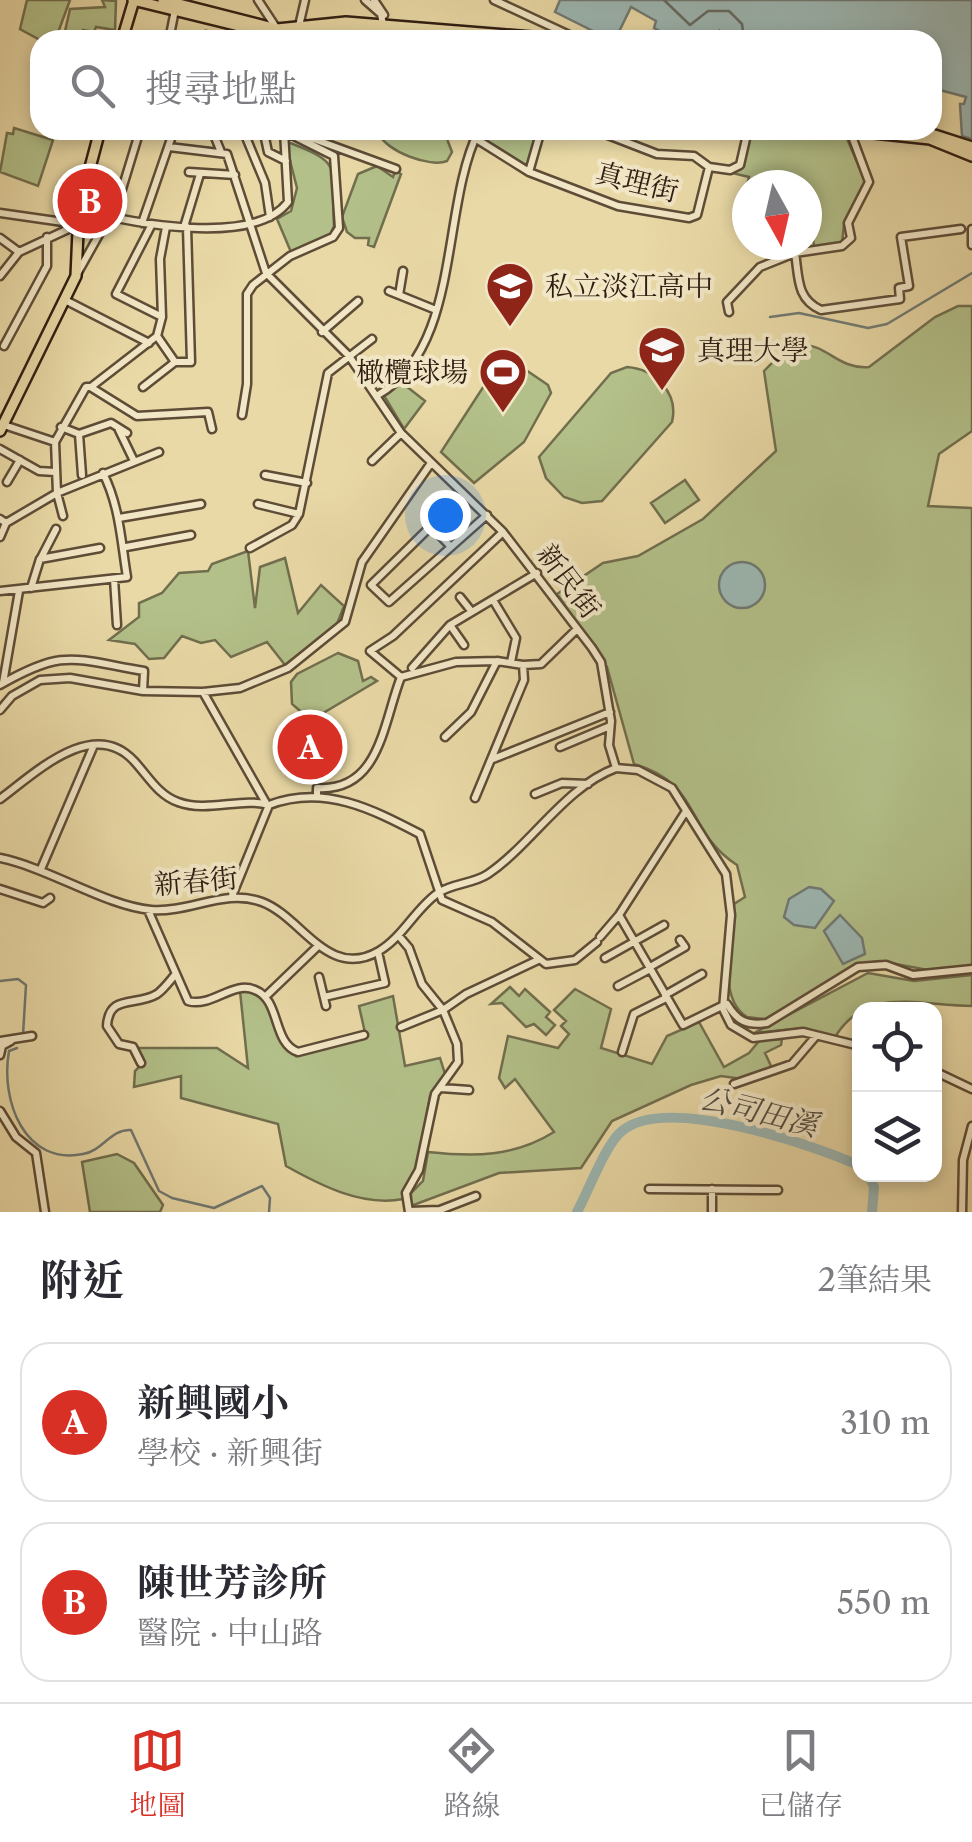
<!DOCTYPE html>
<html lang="zh-TW">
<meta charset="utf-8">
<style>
:root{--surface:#fff;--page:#f2f2f3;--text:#2b2b33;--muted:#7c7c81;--line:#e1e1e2;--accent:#d93025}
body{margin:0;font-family:"Libre Caslon Text","Noto Serif TC",serif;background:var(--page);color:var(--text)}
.controls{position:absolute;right:30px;bottom:30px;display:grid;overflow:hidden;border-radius:20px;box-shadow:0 5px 15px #0003}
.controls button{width:90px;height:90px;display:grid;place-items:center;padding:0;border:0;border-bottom:2px solid var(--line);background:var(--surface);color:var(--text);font:50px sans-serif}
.compass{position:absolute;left:732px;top:170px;width:90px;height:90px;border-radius:50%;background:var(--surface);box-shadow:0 5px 15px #0003;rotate:172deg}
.you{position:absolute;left:445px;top:515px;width:35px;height:35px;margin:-25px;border:8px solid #fff;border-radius:50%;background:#1a73e8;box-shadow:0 0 0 15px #1a73e833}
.badge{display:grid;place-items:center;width:65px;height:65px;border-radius:50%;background:var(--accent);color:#fff;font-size:32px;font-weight:700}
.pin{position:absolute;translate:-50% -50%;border:5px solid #fff;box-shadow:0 2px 10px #0006}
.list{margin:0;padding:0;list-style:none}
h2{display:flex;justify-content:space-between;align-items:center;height:130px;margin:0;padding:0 40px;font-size:42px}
h2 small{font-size:32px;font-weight:400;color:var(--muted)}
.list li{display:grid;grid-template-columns:65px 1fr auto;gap:30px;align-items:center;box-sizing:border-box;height:160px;margin:0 20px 20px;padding:0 20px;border:2px solid var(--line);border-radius:30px}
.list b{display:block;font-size:38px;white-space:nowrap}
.list p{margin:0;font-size:32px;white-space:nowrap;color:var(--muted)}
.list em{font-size:32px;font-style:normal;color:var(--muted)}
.icon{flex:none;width:55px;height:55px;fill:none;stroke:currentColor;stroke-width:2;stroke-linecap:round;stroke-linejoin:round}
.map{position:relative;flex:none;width:972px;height:1212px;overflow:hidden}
.search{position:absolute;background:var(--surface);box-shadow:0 5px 15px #0003;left:30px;right:30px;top:30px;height:110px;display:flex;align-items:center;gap:25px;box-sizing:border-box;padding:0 35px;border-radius:30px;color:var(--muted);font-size:38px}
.sheet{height:490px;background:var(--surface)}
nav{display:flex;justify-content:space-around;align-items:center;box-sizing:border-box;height:140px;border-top:2px solid var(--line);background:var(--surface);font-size:28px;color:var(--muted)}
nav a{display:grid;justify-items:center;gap:5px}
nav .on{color:var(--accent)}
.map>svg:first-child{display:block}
.green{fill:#b3c089;stroke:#716e4e;stroke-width:2.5}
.water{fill:#9cb7b3;stroke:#707973;stroke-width:2.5}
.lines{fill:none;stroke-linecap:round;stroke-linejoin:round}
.shore{stroke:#666a62;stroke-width:2.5}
.stream{stroke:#707973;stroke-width:2.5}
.river{stroke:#9cb7b3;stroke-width:10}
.minor-casing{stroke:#5e4c37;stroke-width:11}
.major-casing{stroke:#2f1d12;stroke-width:14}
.minor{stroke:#f1e6c5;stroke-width:6}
.major{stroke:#e9d9a6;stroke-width:9}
.labels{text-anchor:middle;stroke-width:8;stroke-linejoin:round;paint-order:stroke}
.street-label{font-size:28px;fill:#2f1d12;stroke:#f1e6c5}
.poi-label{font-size:28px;fill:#2f1d12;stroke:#f1e6c5;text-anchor:start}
.water-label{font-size:30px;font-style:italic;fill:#504b42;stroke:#f1e6c5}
</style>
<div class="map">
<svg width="972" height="1212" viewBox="0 0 972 1212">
<rect width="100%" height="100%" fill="#e9d9a6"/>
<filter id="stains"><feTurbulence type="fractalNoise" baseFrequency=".002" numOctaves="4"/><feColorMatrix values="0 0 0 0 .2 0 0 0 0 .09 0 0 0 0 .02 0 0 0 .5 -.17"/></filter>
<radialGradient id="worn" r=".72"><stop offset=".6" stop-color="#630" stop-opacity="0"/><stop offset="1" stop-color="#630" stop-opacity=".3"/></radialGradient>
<!-- green -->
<path class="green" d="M27,0H70L56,38L40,40L20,29Z
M102,0L116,1L115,30L96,27L94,32L83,30L80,40H63L70,9L105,7Z
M14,128L53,140L38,186L0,172L7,133L13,134Z
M360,130H425L447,139L452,152L447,161C430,168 386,151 379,134Z
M482,130H538L527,169L483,140Z
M750,130L845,134L866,183L844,224L842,243L814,247L812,228L807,227V185H747L749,177L732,173L740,167Z
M285,141C346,164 331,165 334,226L330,235L291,252L277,219L291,211L297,188Z
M377,166L393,177L395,171L401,174L374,247L368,245L369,238H355L347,232L342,217L358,174Z
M958,306H972V431L939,454L928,506L972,508V966L933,971L880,961L858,964L765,1019L747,1017C715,997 733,936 734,904L745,897L737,865C684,831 703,784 634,764L607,667L557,594L603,563L638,556L703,519L776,451L764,371C819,314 824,371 869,367L935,317Z
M504,355L548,385L551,393L524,442L474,483L441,452Z
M627,367C655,369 679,393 672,422L602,501L582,503L564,497L546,478L539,457L611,373Z
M401,382L425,401L404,429L383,394Z
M685,480L699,500L665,523L651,503Z
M248,551L255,608L260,567L285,558L298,613L321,585L344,606L337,624L285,665L267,642L231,657L215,640L201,643L182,636L164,658L149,659L135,644L109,640L139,617V603L162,593L179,573L208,571L212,564Z
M338,653L358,661L363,681L371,677L377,681L298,728L295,723L306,716L292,704L291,682L297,674Z
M868,973L914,981L972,975V1006C919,1006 867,985 835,1037L805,1028L754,1033Z
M510,987L519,996L525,989L550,1012L546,1017L555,1025L546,1035L534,1024L526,1027L502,1003L491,1004Z
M575,989L611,1009L601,1048L652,1064L667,1036L699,1022L724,1067L749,1053L760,1040L782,1039L781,1045L765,1053L772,1068L742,1079L721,1076L691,1085L612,1121L581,1168L499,1173L411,1206V1193L423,1181L428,1152C474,1157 514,1157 554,1132L515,1079L505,1088L499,1078L508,1036L558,1048L569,1034L561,1026L566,1021L554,1010Z
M247,990C276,999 275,1038 296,1056L366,1037L359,1006L393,996L405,1066L440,1058L445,1074L430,1096L418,1167L403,1199C362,1207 320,1185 286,1166L278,1124L181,1098V1076L134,1087L135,1071L142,1064L135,1048H217L248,1068L240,991Z
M117,1154L134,1163L163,1205L160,1212H90L82,1162Z"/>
<!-- water -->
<path class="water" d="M560,0H972V139L962,136L960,104H964L966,97L932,88V40H721L719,31L710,40H677L654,28L656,21L631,7L615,40H611L555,12Z
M719 585a23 23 0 1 1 46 0a23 23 0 1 1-46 0Z
M809,887L821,889L834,901L815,928L794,925L784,917L789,899Z
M840,915L862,938L865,954L843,964L824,931Z"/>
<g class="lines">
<!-- shore -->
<path class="shore" d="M664,0L690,25L708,11H729L742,24L744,40"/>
<!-- stream -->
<path class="stream" d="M770,317L799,313L868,328L887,324L972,273
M0,981L18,979L26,985L23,1035
M17,1048L9,1051C0,1101 25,1166 83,1154C103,1151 110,1129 131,1130L159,1191L172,1198L214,1208L262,1186L270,1198L269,1212"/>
<!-- river -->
<path class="river" d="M868,1174L874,1187L872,1212
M577,1212C588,1192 606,1143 622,1131C665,1094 811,1144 860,1166"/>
<!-- minor casing -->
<g class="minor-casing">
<path id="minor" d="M258,0L277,29L276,40
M365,0L381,14L383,25
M374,0L384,15
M494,0L580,40
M299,26L305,0
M206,35L216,40
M305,35L331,40
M169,40L175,10
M212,130L221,152
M243,130L265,183L270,217
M462,130L529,172L618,206L689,218L697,215L709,167L730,170L740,165L748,130
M595,130L657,154L694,156L709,167
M850,131L869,182L848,223L851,238L842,246L795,253C799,277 796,299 821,310L900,299L899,288L909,286L901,237L961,229
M300,134L396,169
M265,138L268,152L286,161
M169,147L227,154L266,273L349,356L401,433L503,532L592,648L601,662L611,721L609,745L616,768
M189,172L235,175
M529,172L541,130
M79,209C127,222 253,248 288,202L284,131
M0,213L77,224
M142,223L174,130
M151,226L116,294L162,317
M184,227L200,174
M972,229V245
M0,238L19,252
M77,274L119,199L140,130
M0,276L19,252L77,225
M389,291L436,310
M399,295L403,271
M67,301L149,343
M729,312L727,302L760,267L795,253
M322,332L358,301
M157,336L175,362H191L187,227
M4,346L47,266V237
M143,387L175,362
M92,388L137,416L208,412L212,429
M378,395C462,347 440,208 479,130
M242,415L247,384V294L253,285L290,256L333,237L339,228L334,156L284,131
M1,424L55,442
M61,427L79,434L111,423L127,433
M119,430L134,461
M79,434L82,475
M0,449L39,471L55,472
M372,461L401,433
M265,475L307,483
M7,482L20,460
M258,504L299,514
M63,516L57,493L159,452
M119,518L201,504
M0,519L6,523L57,493L55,442L86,387H91L157,336L162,317L160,259L166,227
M0,537L6,523
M126,547L191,535
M451,547L431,526L371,585L389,602L487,515
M250,548L292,525L299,514L328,373L372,339
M41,558L56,529
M114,579L117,625
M31,588L40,559L100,548
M0,591L127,577C121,541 120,507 103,473
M460,597L472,612
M493,600L516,638L511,662
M450,625L464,645
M497,661L456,662L401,677L370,651L393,636L503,532
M523,665L541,664L576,630
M412,668L450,625L537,573
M3,683L19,591
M0,685C64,648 73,659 144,671L143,691
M203,692L266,803
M0,710L12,696L40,680L70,678L143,691L203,692L240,688L288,668L345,622L362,562L431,463
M445,737L471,712L497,661L523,665L524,680L475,798
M560,747L610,726
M493,759L610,712
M616,768L638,770L672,788L726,874L731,915L723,1009L731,1025L753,1038L803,1032L860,1046
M535,794L562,783L588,784
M317,796V788C380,792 383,723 401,677
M0,799C34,774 93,716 134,761C148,776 158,795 178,802C207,813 242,797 269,805
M269,805C324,784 372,809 420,834L442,900L492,922L546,964L575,960L597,942
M0,858C49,868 106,906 151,910C190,913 225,888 262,902C302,917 328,981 379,951C403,937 416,908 438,893C453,883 473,884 488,874C532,844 565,787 616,768
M41,869L94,745
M0,889L43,903L50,898
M232,896L269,805
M148,910L188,1001C212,1008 233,980 255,990C281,1000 272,1043 298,1052L364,1035
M619,915L683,1025L726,1004
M398,935L409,948L422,984L443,1010L401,1027
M600,937L619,915L686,811
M605,958L664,925
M650,967L685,947L680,940
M319,977L326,1006
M618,986L650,969
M665,995L702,974
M265,997L317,947
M324,997L385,983L378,952
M727,1004C737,1021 747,1026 767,1023L858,967L886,965L913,975L972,969
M0,1041L32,1036
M622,1052L634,1014L666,998
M0,1055L2,1046L11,1041
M141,1063L133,1047L119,1044L107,1026C109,993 136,1007 157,994C163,990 169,982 174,976
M934,1071L972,1089
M734,1084L792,1064L816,1036
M441,1088L469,1090
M0,1111L16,1137L36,1153L45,1212
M649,1189L778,1190
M712,1189V1212
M409,1211L440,1210L476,1196
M409,1212L406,1193L419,1170L435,1094L458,1062L457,1044L443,1010L466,994L538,960
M962,1212L963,1160L972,1126"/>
</g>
<!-- major casing -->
<g class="major-casing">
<path id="major" d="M133,0L276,35L350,29L475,40
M163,0L277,29L346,22L569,40
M122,40L134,0
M845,130L930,139L972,156
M919,130L972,147
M0,431L76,276L79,209L100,130"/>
</g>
<!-- minor -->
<use href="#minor" class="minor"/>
<!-- major -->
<use href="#major" class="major"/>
</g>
<!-- icons -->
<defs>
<g id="school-pin" transform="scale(2.5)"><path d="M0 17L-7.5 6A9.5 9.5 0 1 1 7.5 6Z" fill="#8f2418" stroke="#f1e6c5"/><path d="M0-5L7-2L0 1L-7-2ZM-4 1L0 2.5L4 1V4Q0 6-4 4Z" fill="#fff"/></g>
<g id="university-pin" transform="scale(2.5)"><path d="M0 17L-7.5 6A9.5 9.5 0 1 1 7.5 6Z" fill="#8f2418" stroke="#f1e6c5"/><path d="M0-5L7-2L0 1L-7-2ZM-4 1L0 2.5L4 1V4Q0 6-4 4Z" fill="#fff"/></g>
<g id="stadium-pin" transform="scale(2.5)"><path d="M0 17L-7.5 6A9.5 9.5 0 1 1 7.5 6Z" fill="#8f2418" stroke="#f1e6c5"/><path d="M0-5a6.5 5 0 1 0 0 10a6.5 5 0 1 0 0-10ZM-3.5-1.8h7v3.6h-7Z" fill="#fff"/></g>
</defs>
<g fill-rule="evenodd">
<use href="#school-pin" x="510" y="286"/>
<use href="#university-pin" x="662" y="350"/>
<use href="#stadium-pin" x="503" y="372"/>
</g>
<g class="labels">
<!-- street labels -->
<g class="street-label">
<text transform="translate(637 182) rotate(14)" y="10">真理街</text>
<text transform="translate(569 581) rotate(53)" y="10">新民街</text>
<text transform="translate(196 881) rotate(-5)" y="10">新春街</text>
</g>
<!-- poi labels -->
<g class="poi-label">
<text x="545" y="296">私立淡江高中</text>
<text x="697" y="360">真理大學</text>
<text x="468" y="382" text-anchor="end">橄欖球場</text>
</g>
<!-- water labels -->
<g class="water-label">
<text transform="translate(759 1112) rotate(14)" y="10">公司田溪</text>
</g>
</g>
<rect width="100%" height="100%" filter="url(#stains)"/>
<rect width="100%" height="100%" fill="url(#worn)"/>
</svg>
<div class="controls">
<button><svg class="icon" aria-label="locate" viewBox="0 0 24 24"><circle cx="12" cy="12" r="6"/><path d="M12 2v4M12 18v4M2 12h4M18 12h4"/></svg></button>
<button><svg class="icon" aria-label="layers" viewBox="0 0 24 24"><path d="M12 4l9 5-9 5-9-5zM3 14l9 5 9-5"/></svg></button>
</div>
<svg class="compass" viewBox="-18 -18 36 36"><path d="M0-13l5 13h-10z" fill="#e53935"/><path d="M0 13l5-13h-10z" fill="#7c7c81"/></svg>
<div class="you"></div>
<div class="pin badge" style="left:310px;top:747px">A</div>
<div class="pin badge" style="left:90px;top:201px">B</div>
<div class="search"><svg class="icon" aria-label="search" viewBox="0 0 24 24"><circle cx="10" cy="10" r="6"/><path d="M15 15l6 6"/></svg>搜尋地點</div>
</div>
<section class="sheet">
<h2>附近<small>2筆結果</small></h2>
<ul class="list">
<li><span class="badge">A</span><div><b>新興國小</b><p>學校 · 新興街</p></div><em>310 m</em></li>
<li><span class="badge">B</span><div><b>陳世芳診所</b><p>醫院 · 中山路</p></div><em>550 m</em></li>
</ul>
</section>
<nav>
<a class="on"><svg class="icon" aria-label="map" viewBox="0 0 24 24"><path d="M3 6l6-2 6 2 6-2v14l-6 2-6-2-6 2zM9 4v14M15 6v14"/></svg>地圖</a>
<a><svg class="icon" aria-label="directions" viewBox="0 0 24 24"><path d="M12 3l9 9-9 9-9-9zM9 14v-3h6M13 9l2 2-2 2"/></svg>路線</a>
<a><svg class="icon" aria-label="saved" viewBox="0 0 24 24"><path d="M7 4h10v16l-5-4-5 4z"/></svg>已儲存</a>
</nav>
